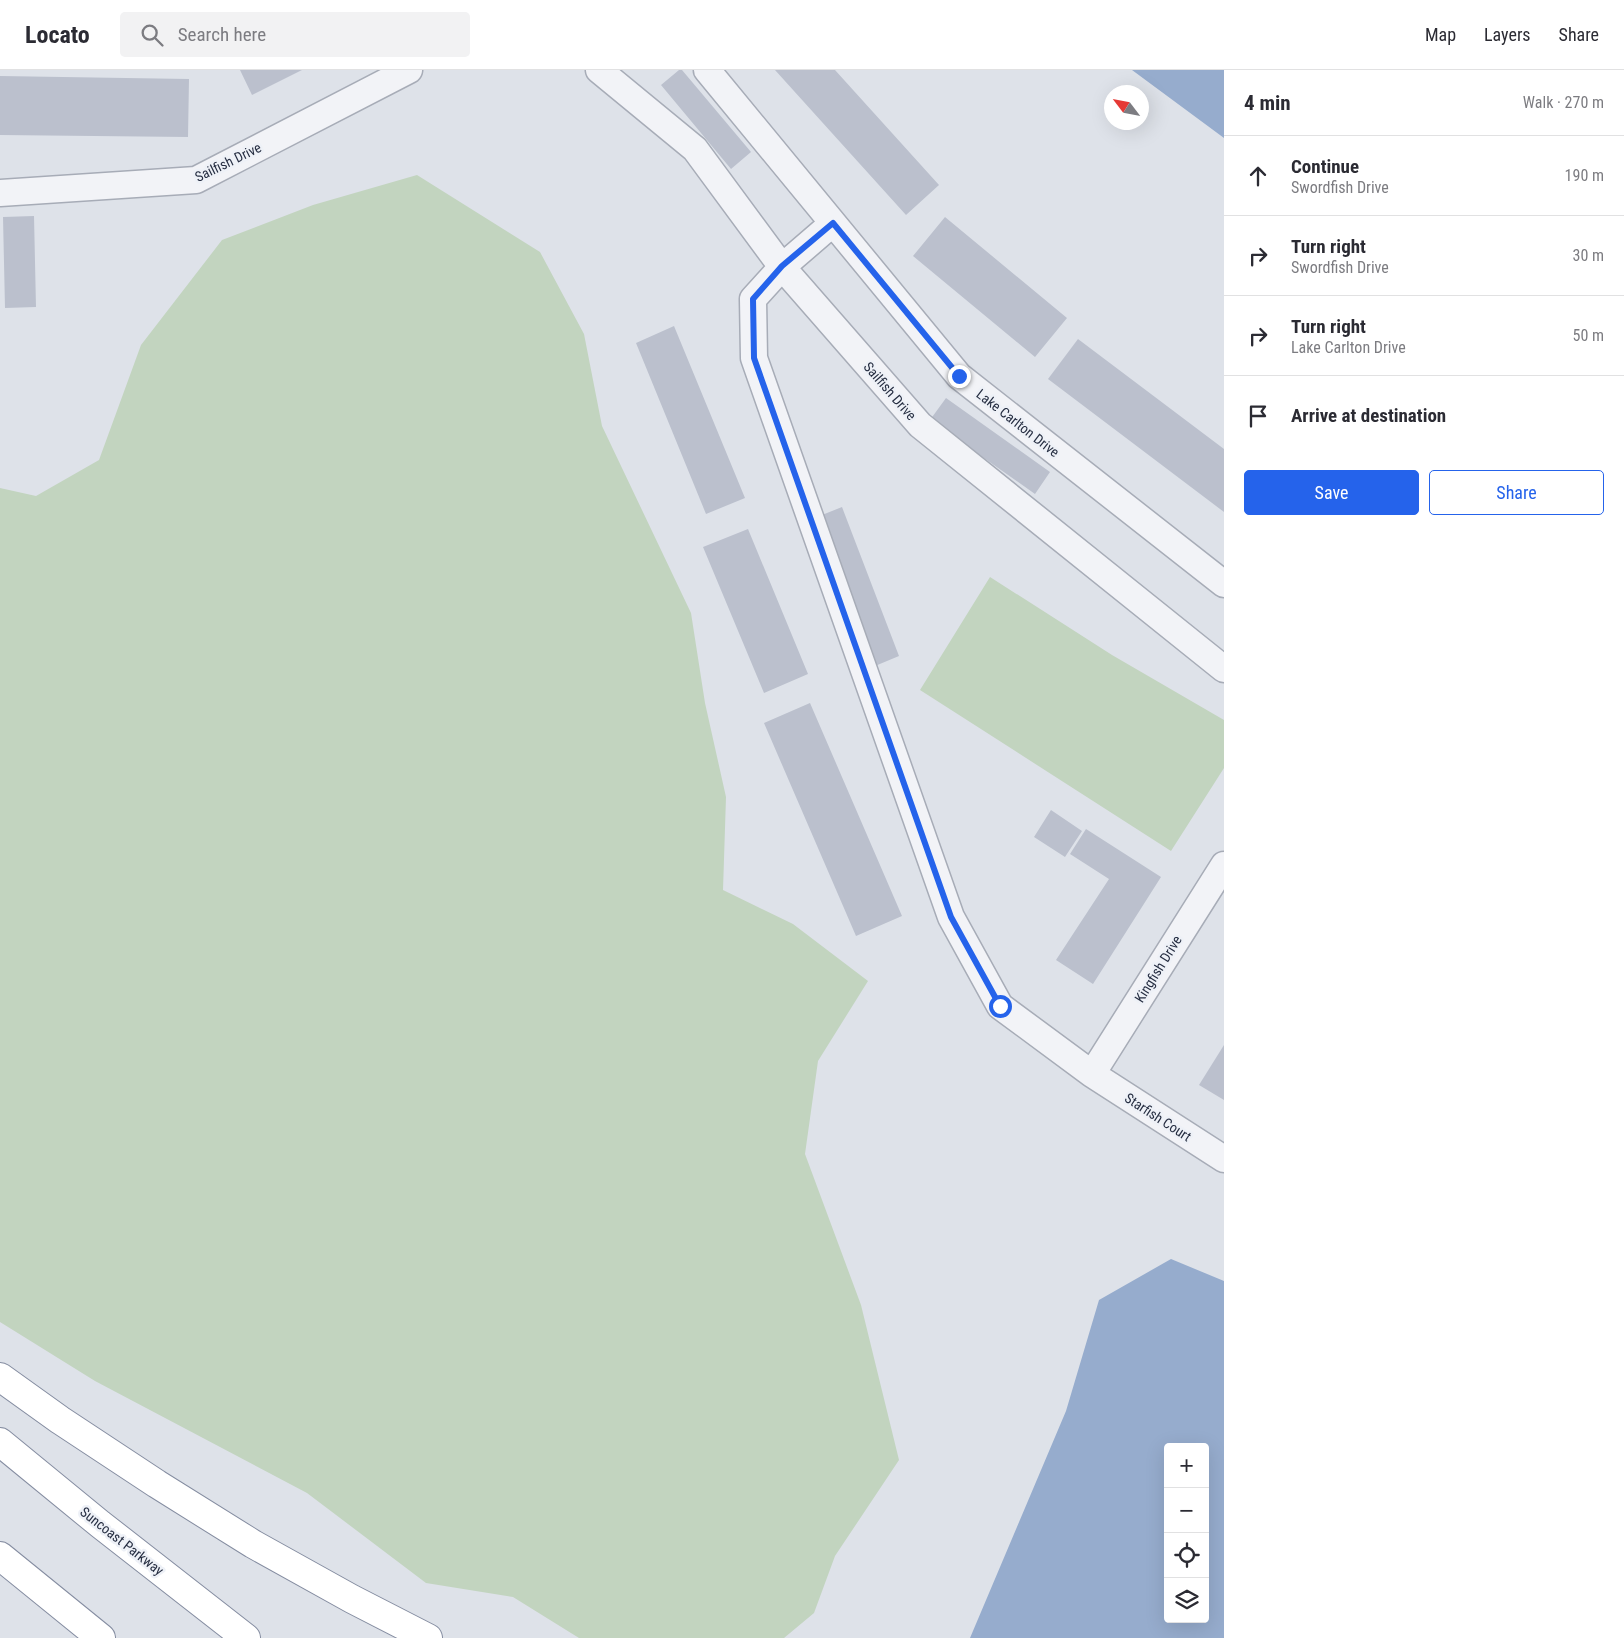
<!DOCTYPE html>
<meta charset="utf-8">
<style>
:root{--surface:#fff;--page:#f2f2f3;--text:#2b2b33;--muted:#7c7c81;--line:#e1e1e2;--accent:#2563eb}
body{margin:0;font-family:"Roboto Condensed",sans-serif;background:var(--page);color:var(--text)}
.controls{position:absolute;right:15px;bottom:15px;display:grid;overflow:hidden;border-radius:5px;box-shadow:0 5px 20px #0002}
.controls button{width:45px;height:45px;display:grid;place-items:center;padding:0;border:0;border-bottom:1px solid var(--line);background:var(--surface);color:var(--text);font:25px sans-serif}
.compass{position:absolute;left:1104px;top:15px;width:45px;height:45px;border-radius:50%;background:var(--surface);box-shadow:0 5px 20px #0002;rotate:302deg}
.stop{position:absolute;width:15px;height:15px;margin:-11px;border:4px solid #2563eb;border-radius:50%;background:#fff}
.stop.end{background:#2563eb;border-color:#fff;box-shadow:0 1px 5px #0008}
.list{margin:0;padding:0;list-style:none}
h2{display:flex;justify-content:space-between;align-items:center;height:65px;margin:0;padding:0 20px;font-size:21px}
h2 small{font-size:16px;font-weight:400;color:var(--muted)}
.list li{display:grid;grid-template-columns:32px 1fr auto;gap:15px;align-items:center;box-sizing:border-box;height:80px;padding:0 20px;border-top:1px solid var(--line)}
.list b{display:block;font-size:19px;white-space:nowrap}
.list p{margin:0;font-size:16px;white-space:nowrap;color:var(--muted)}
.list em{font-size:16px;font-style:normal;color:var(--muted)}
.actions{display:flex;gap:10px;padding:15px 20px}
.actions a{flex:1;padding:11px 0;border:1px solid var(--accent);border-radius:5px;text-align:center;font-size:18px;color:var(--accent)}
.actions .main{background:var(--accent);color:#fff}
.icon{flex:none;width:28px;height:28px;fill:none;stroke:currentColor;stroke-width:2;stroke-linecap:round;stroke-linejoin:round}
.map{position:relative;flex:none;width:1224px;height:1568px;overflow:hidden}
header{display:flex;align-items:center;gap:30px;box-sizing:border-box;height:70px;padding:0 25px;background:var(--surface);border-bottom:1px solid var(--line)}
header strong{font-size:24px}
nav{display:flex;gap:28px;margin-inline-start:auto;font-size:18px}
.search{width:350px;height:45px;background:var(--page);display:flex;align-items:center;gap:12px;box-sizing:border-box;padding:0 18px;border-radius:5px;color:var(--muted);font-size:19px}
main{display:flex}
aside{flex:1;background:var(--surface)}
.map>svg:first-child{display:block}
.green{fill:#c2d4bf}
.water{fill:#96accd;fill-rule:evenodd}
.building{fill:#bbc0cd}
.lines{fill:none;stroke-linecap:round;stroke-linejoin:round}
.minor-casing{stroke:#a7acb7;stroke-width:29}
.motorway-casing{stroke:#858da1;stroke-width:30}
.minor{stroke:#f2f3f7;stroke-width:26}
.motorway{stroke:#fff;stroke-width:28}
.route{stroke:#2563eb;stroke-width:6}
.labels{text-anchor:middle;stroke-width:5;stroke-linejoin:round;paint-order:stroke}
.street-label{font-size:14px;fill:#262e42;stroke:#eef1f7}
</style>
<header>
<strong>Locato</strong>
<div class="search"><svg class="icon" aria-label="search" viewBox="0 0 24 24"><circle cx="10" cy="10" r="6"/><path d="M15 15l6 6"/></svg>Search here</div>
<nav><a>Map</a><a>Layers</a><a>Share</a></nav>
</header>
<main>
<div class="map">
<svg width="1224" height="1568" viewBox="0 0 1224 1568">
<rect width="100%" height="100%" fill="#dee2e9"/>
<!-- green -->
<path class="green" d="M417,105L540,182L584,264L602,356L691,543L705,633L726,727L723,820L793,854L868,911L818,991L805,1084L861,1235L899,1390L835,1486L814,1543L784,1568H579L513,1527L426,1513L307,1423L95,1311L0,1252V418L36,426L99,390L141,275L222,170L313,135Z
M990,507L1112,585L1224,650V698L1171,781L920,620Z"/>
<!-- water -->
<path class="water" d="M1132,0H1224V68Z
M1171,1189L1224,1211V1568H970L1066,1341L1099,1230ZM1168,1377H1205V1549H1168Z"/>
<!-- building -->
<path class="building" d="M240,0H302L252,25Z
M679,0H682L751,82L731,99L661,15Z
M775,0H835L939,115L906,145Z
M0,6L189,9L188,67L0,65Z
M34,146L36,237L5,238L3,147Z
M945,147L1067,248L1035,287L913,186Z
M674,256L745,428L706,444L636,273Z
M1078,269L1224,379V442L1048,309Z
M946,328L1050,402L1035,424L930,350Z
M842,437L899,586L875,596L817,447Z
M748,459L808,604L764,623L703,477Z
M810,633L902,846L856,866L764,653Z
M1051,740L1082,761L1065,787L1034,767Z
M1086,759L1161,807L1093,914L1056,890L1109,809L1070,784Z
M1224,975V1030L1199,1015Z"/>
<g class="lines">
<!-- minor casing -->
<g class="minor-casing">
<path id="minor" d="M599,0L695,79L782,197L920,355L1224,599
M707,0L959,306L1224,514
M0,123L196,110L409,0
M833,153L782,197L753,229L754,288L951,847L1000,936L1092,1004L1224,1089
M1092,1004L1224,795"/>
</g>
<!-- motorway casing -->
<g class="motorway-casing">
<path id="motorway" d="M0,1307L60,1350L157,1414L253,1474L352,1529L428,1568
M0,1372L100,1454L246,1568
M0,1486L101,1568"/>
</g>
<!-- minor -->
<use href="#minor" class="minor"/>
<!-- motorway -->
<use href="#motorway" class="motorway"/>
</g>
<g class="lines">
<!-- route -->
<path class="route" d="M959,306L833,153L782,196L753,229L754,288L951,847L1000,936"/>
</g>
<g class="labels">
<!-- street labels -->
<g class="street-label">
<text transform="translate(228 92) rotate(-26)" y="5">Sailfish Drive</text>
<text transform="translate(890 321) rotate(49)" y="5">Sailfish Drive</text>
<text transform="translate(1018 353) rotate(38)" y="5">Lake Carlton Drive</text>
<text transform="translate(1158 899) rotate(-58)" y="5">Kingfish Drive</text>
<text transform="translate(1158 1047) rotate(33)" y="5">Starfish Court</text>
<text transform="translate(122 1471) rotate(38)" y="5">Suncoast Parkway</text>
</g>
</g>
</svg>
<div class="controls">
<button>+</button>
<button>−</button>
<button><svg class="icon" aria-label="locate" viewBox="0 0 24 24"><circle cx="12" cy="12" r="6"/><path d="M12 2v4M12 18v4M2 12h4M18 12h4"/></svg></button>
<button><svg class="icon" aria-label="layers" viewBox="0 0 24 24"><path d="M12 4l9 5-9 5-9-5zM3 14l9 5 9-5"/></svg></button>
</div>
<svg class="compass" viewBox="-18 -18 36 36"><path d="M0-13l5 13h-10z" fill="#e53935"/><path d="M0 13l5-13h-10z" fill="#7c7c81"/></svg>
<div class="stop" style="left:1000px;top:936px"></div>
<div class="stop end" style="left:959px;top:306px"></div>
</div>
<aside>
<h2>4 min<small>Walk · 270 m</small></h2>
<ul class="list">
<li><svg class="icon" aria-label="ahead" viewBox="0 0 24 24"><path d="M12 20V5M6 11l6-6 6 6"/></svg><div><b>Continue</b><p>Swordfish Drive</p></div><em>190 m</em></li>
<li><svg class="icon" aria-label="right" viewBox="0 0 24 24"><path d="M7 20v-9h11M14 6l5 5-5 5"/></svg><div><b>Turn right</b><p>Swordfish Drive</p></div><em>30 m</em></li>
<li><svg class="icon" aria-label="right" viewBox="0 0 24 24"><path d="M7 20v-9h11M14 6l5 5-5 5"/></svg><div><b>Turn right</b><p>Lake Carlton Drive</p></div><em>50 m</em></li>
<li><svg class="icon" aria-label="arrive" viewBox="0 0 24 24"><path d="M6 21V4h12l-3 4 3 4H6"/></svg><div><b>Arrive at destination</b></div></li>
</ul>
<div class="actions"><a class="main">Save</a><a>Share</a></div>
</aside>
</main>
